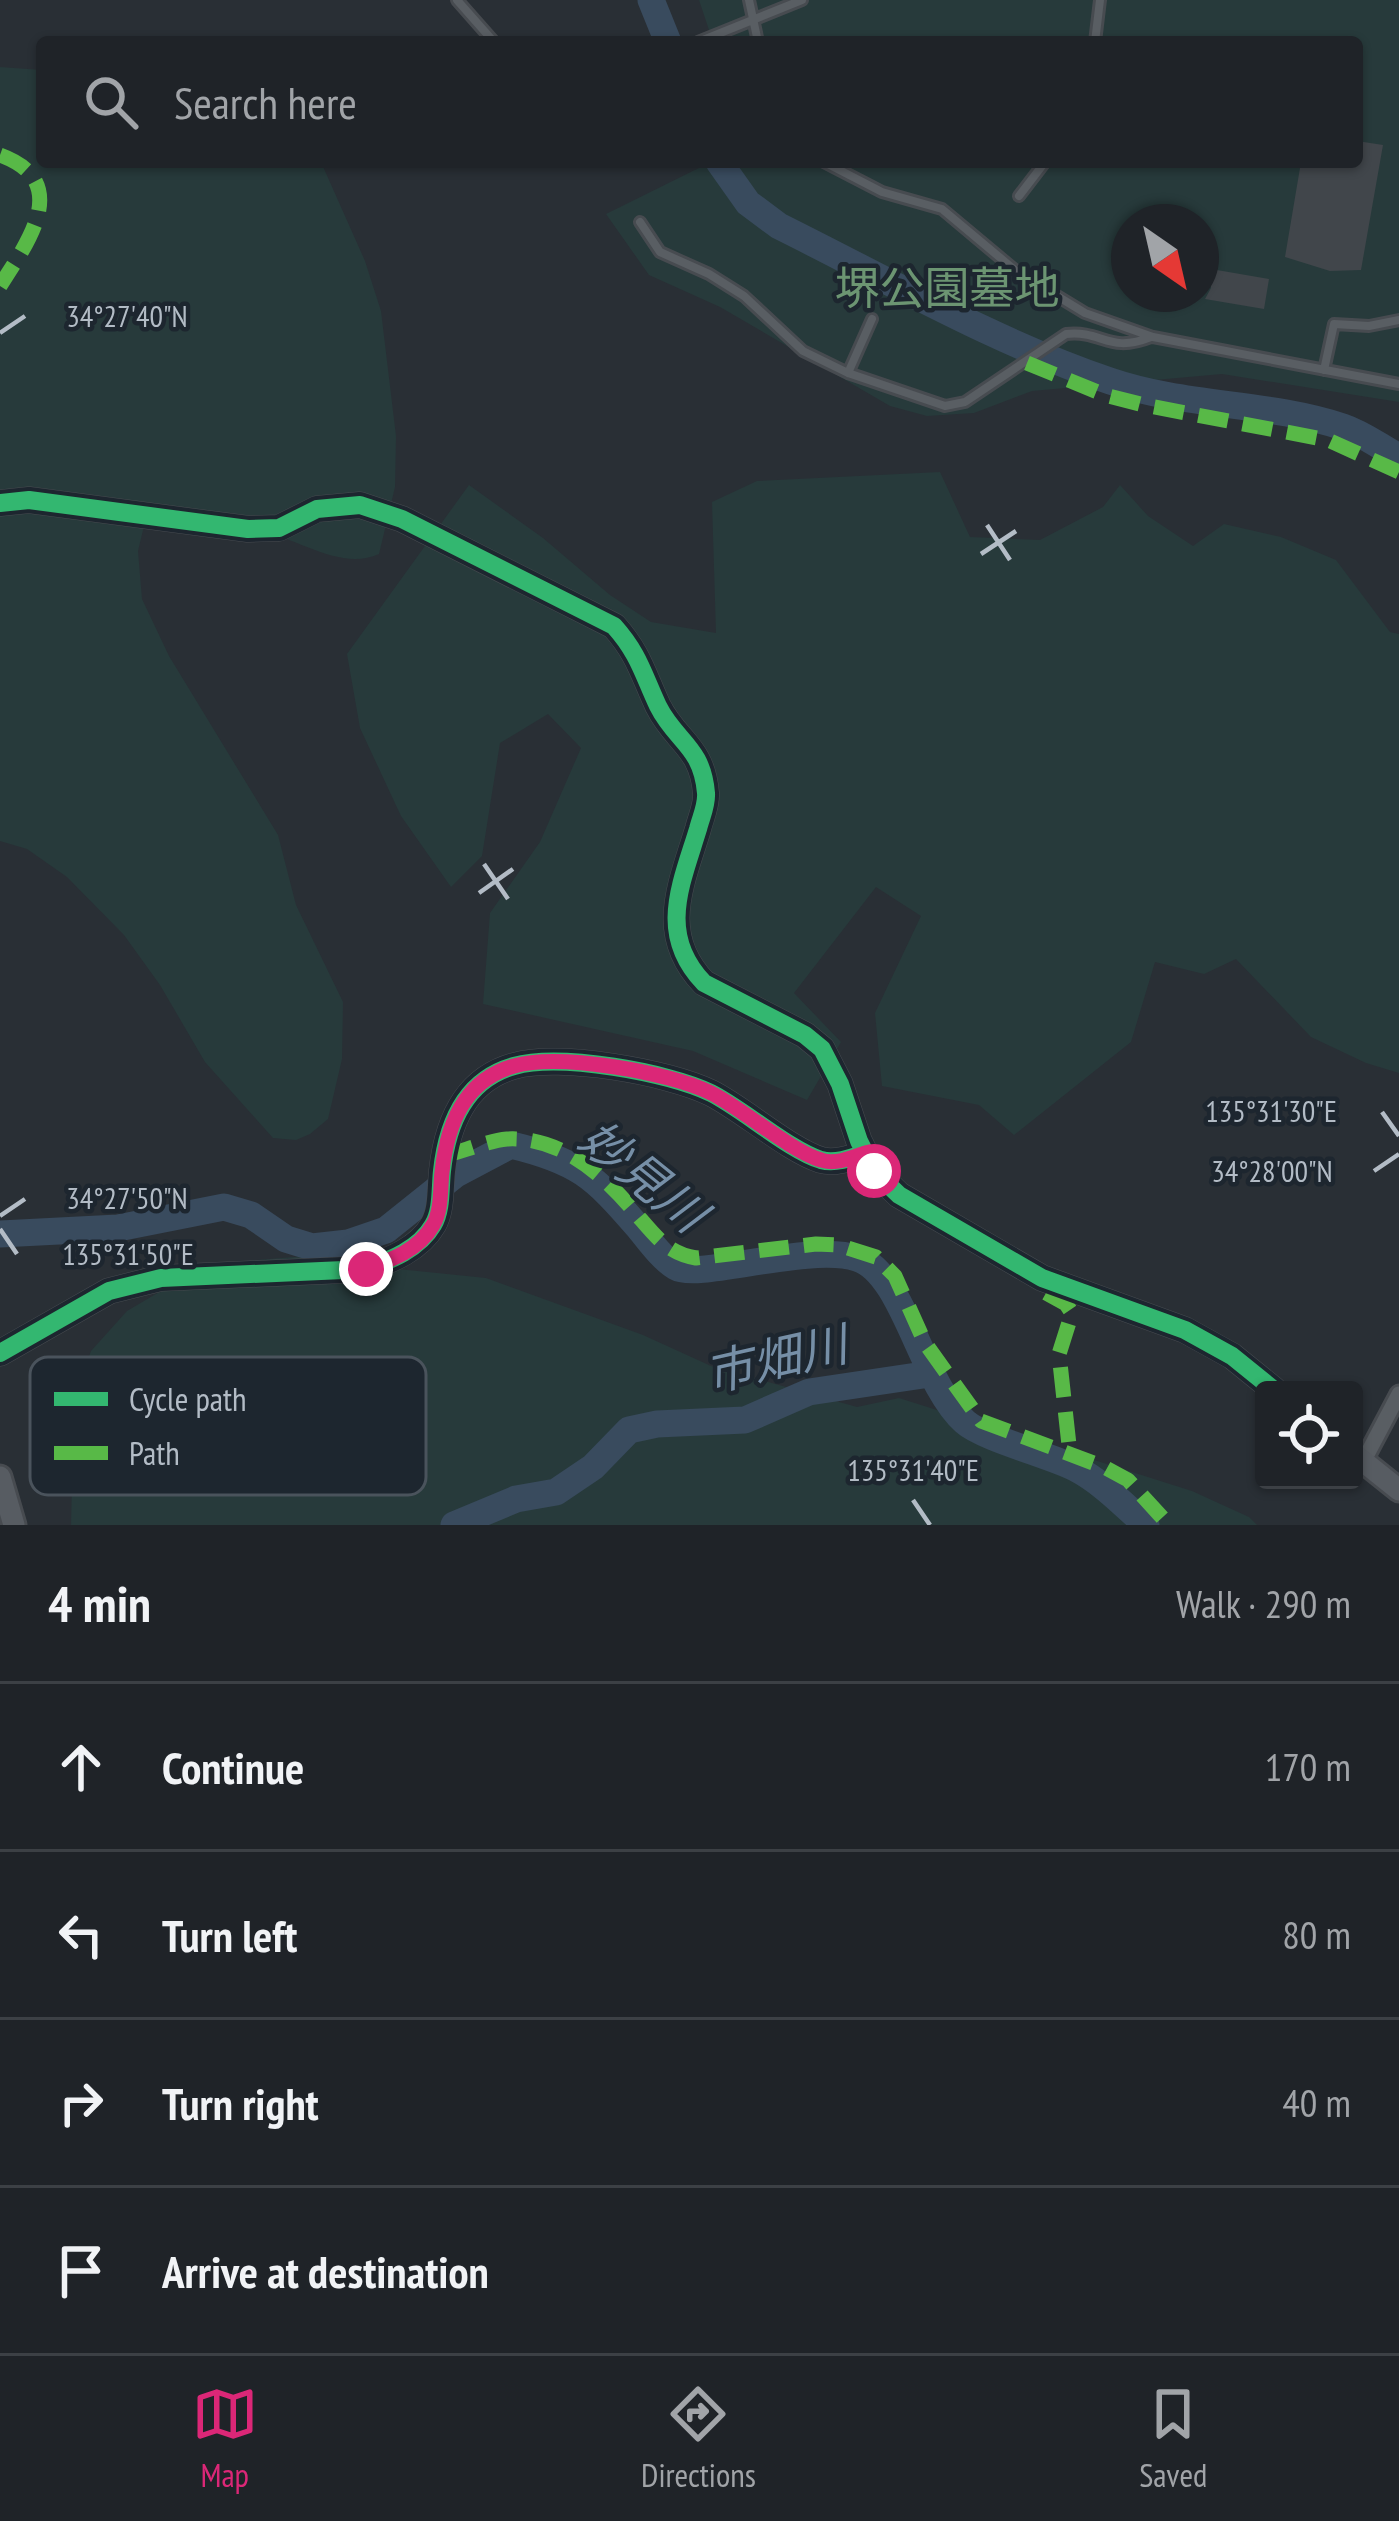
<!DOCTYPE html>
<meta charset="utf-8">
<style>
:root{--surface:#1f2328;--page:#2c2f34;--text:#f1f3f6;--muted:#a1a4a8;--line:#3c4045;--accent:#db2777}
body{margin:0;font-family:"PT Sans Narrow","Noto Sans JP",sans-serif;background:var(--page);color:var(--text)}
.controls{position:absolute;right:36px;bottom:36px;display:grid;overflow:hidden;border-radius:12px;box-shadow:0 3px 9px #0004}
.controls button{width:108px;height:108px;display:grid;place-items:center;padding:0;border:0;border-bottom:3px solid var(--line);background:var(--surface);color:var(--text);font:60px sans-serif}
.compass{position:absolute;left:1111px;top:204px;width:108px;height:108px;border-radius:50%;background:var(--surface);box-shadow:0 3px 9px #0004;rotate:146deg}
.stop{position:absolute;width:36px;height:36px;margin:-27px;border:9px solid #db2777;border-radius:50%;background:#fff}
.stop.end{background:#db2777;border-color:#fff;box-shadow:0 3px 12px #0008}
.list{margin:0;padding:0;list-style:none}
h2{display:flex;justify-content:space-between;align-items:center;height:156px;margin:0;padding:0 48px;font-size:51px}
h2 small{font-size:39px;font-weight:400;color:var(--muted)}
.list li{display:grid;grid-template-columns:78px 1fr auto;gap:36px;align-items:center;box-sizing:border-box;height:168px;padding:0 48px;border-top:3px solid var(--line)}
.list b{display:block;font-size:45px;white-space:nowrap}
.list em{font-size:39px;font-style:normal;color:var(--muted)}
.icon{flex:none;width:66px;height:66px;fill:none;stroke:currentColor;stroke-width:2;stroke-linecap:round;stroke-linejoin:round}
.map{position:relative;flex:none;width:1399px;height:1525px;overflow:hidden}
.search{position:absolute;background:var(--surface);box-shadow:0 3px 9px #0004;left:36px;right:36px;top:36px;height:132px;display:flex;align-items:center;gap:30px;box-sizing:border-box;padding:0 42px;border-radius:12px;color:var(--muted);font-size:45px}
.sheet{height:828px;background:var(--surface)}
nav{display:flex;justify-content:space-around;align-items:center;box-sizing:border-box;height:168px;border-top:3px solid var(--line);background:var(--surface);font-size:33px;color:var(--muted)}
nav a{display:grid;justify-items:center;gap:6px}
nav .on{color:var(--accent)}
.map>svg:first-child{display:block}
.green{fill:#273a3b;fill-rule:evenodd}
.lines{fill:none;stroke-linecap:round;stroke-linejoin:round}
.river{stroke:#394b5e;stroke-width:27}
.building{fill:#41464b}
.lane-casing{stroke:#474b50;stroke-width:14}
.street-casing{stroke:#474b50;stroke-width:21}
.secondary-casing{stroke:#474b50;stroke-width:27}
.lane{stroke:#595e63;stroke-width:8}
.street{stroke:#595e63;stroke-width:15}
.secondary{stroke:#575c62;stroke-width:21}
.quiet{stroke:#58b947;stroke-width:15;stroke-dasharray:30 15;stroke-linecap:butt}
.cycleway-casing{stroke:#1d262f;stroke-width:26}
.cycleway{stroke:#33b770;stroke-width:18}
.route{stroke:#db2777;stroke-width:15}
.ticks{fill:none;stroke:#b3bcc6;stroke-width:4.5}
.labels{text-anchor:middle;stroke-width:9;stroke-linejoin:round;paint-order:stroke}
.park-label{font-size:45px;fill:#6c9572;stroke:#1d262f}
.water-label{font-size:48px;font-style:italic;fill:#768fa7;stroke:#1d262f}
.key{fill:#1d262f;stroke:#4a535c;stroke-width:3}
.key-label{font-size:33px;fill:#b3bcc6}
.ticks-label{font-size:30px;text-anchor:middle;fill:#b3bcc6;stroke:#1d262f;stroke-width:9;stroke-linejoin:round;paint-order:stroke}
</style>
<div class="map">
<svg width="1399" height="1525" viewBox="0 0 1399 1525">
<rect width="100%" height="100%" fill="#292f35"/>
<!-- green -->
<path class="green" d="M699,0H1399V402L1222,374L1032,391L974,413L927,416L890,406L720,307L649,275L606,214L711,162H1357V42H713ZM1129,222H1201V294H1129Z
M0,67L42,70V162H321L365,261L381,311L396,436L395,487L379,554C341,571 299,539 261,531C228,524 192,521 158,517L144,526L138,551L142,599L169,656L278,835L296,905L343,1002L342,1059L328,1119L310,1134L296,1140L273,1138L205,1062L160,985L124,935L67,877L27,849L0,841Z
M940,472L970,537L1040,540L1103,507L1120,485L1148,516L1193,546L1224,524L1281,537L1336,560L1390,632L1399,634V1073L1366,1063L1311,1037L1236,959L1204,974L1155,962L1131,1042L1014,1135L979,1105L882,1086L875,1013L921,916L876,887L794,993L841,1042L807,1100L693,1051L483,1004L490,913L540,842L581,748L548,714L500,743L482,856L451,887L401,816L360,728L347,654L469,485L543,538L610,595L651,622L716,633L712,502L757,481Z
M331,1254L388,1268L486,1278L643,1335L711,1366L857,1407L899,1398L1192,1491L1249,1517L1257,1525H71L74,1398L91,1351L127,1311L178,1281L222,1263Z"/>
<g class="lines">
<!-- river -->
<path class="river" d="M651,0L668,42
M719,162L748,203L779,226C888,280 995,342 1110,381C1186,407 1268,402 1343,427C1364,434 1380,447 1399,457
M0,1234L118,1228L224,1207L251,1215L286,1239L312,1247L348,1243L386,1230L456,1174L511,1145C578,1161 594,1176 638,1227C648,1239 662,1259 676,1267C697,1280 809,1243 857,1258C904,1272 921,1383 965,1422C983,1438 1049,1455 1075,1468C1102,1482 1124,1505 1146,1525
M454,1525L516,1499L556,1492L593,1467L629,1430L657,1424L745,1420L809,1392L930,1374"/>
</g>
<!-- building -->
<path class="building" d="M1357,141L1383,145L1361,270L1330,271L1285,257L1301,162H1357Z
M1211,269L1269,279L1264,309L1205,299L1211,288Z"/>
<g class="lines">
<!-- lane casing -->
<g class="lane-casing">
<path id="lane" d="M457,0L494,42
M749,0L758,42
M698,42L802,0
M1095,42L1100,0
M824,162L882,192L942,209L1016,271L1085,313L1153,337L1399,384
M1019,196L1045,162
M640,222L660,252L709,274L744,296L803,351L848,373L945,406L965,402L1066,334C1103,330 1108,354 1151,337
M1324,370L1334,324L1369,326L1399,320
M848,373L872,319"/>
</g>
<!-- street casing -->
<g class="street-casing">
<path id="street" d="M1363,1462L1399,1394"/>
</g>
<!-- secondary casing -->
<g class="secondary-casing">
<path id="secondary" d="M0,503L29,500L248,529L279,528L317,509L360,505L402,519L614,626C639,654 643,674 658,706C676,742 702,746 706,793C707,805 701,817 698,829C681,885 657,934 704,983L805,1035L822,1049L840,1084L859,1141L874,1171L899,1195L1042,1278L1185,1330L1232,1356L1274,1390
M0,1353L109,1291L161,1278L366,1269C391,1260 419,1249 433,1225C442,1210 440,1189 442,1171C447,1125 464,1080 514,1066C560,1053 668,1072 711,1093C743,1109 789,1150 821,1160C835,1164 851,1158 865,1153
M1354,1454L1399,1490
M0,1477L14,1525"/>
</g>
<!-- lane -->
<use href="#lane" class="lane"/>
<!-- street -->
<use href="#street" class="street"/>
<!-- secondary -->
<use href="#secondary" class="secondary"/>
<!-- quiet -->
<path class="quiet" d="M0,155C74,182 27,243 0,286
M1027,363L1105,395L1144,405L1328,440L1399,472
M444,1156C464,1151 487,1141 507,1139C562,1136 606,1177 638,1216C656,1237 668,1253 696,1258L816,1244L838,1245L876,1257L895,1276L925,1343L981,1421L1104,1467L1128,1480L1169,1525
M1046,1293L1066,1304L1072,1313L1059,1354L1070,1454"/>
<!-- cycleway casing -->
<g class="cycleway-casing">
<path id="cycleway" d="M0,503L29,500L248,529L279,528L317,509L360,505L402,519L614,626C639,654 643,674 658,706C676,742 702,746 706,793C707,805 701,817 698,829C681,885 657,934 704,983L805,1035L822,1049L840,1084L859,1141L874,1171L899,1195L1042,1278L1185,1330L1232,1356L1274,1390
M0,1353L109,1291L161,1278L366,1269C391,1260 419,1249 433,1225C442,1210 440,1189 442,1171C447,1125 464,1080 514,1066C560,1053 668,1072 711,1093C743,1109 789,1150 821,1160C835,1164 851,1158 865,1153"/>
</g>
<!-- cycleway -->
<use href="#cycleway" class="cycleway"/>
</g>
<g class="lines">
<!-- route -->
<path class="route" d="M366,1269C391,1260 419,1250 433,1225C442,1210 440,1189 442,1172C447,1125 464,1080 514,1066C560,1053 668,1072 711,1093C743,1109 789,1150 821,1160C835,1165 851,1158 865,1153L874,1171"/>
</g>
<!-- ticks -->
<path class="ticks" d="M0,333L25,316M987,525L1010,560M981,554L1016,531M484,864L508,899M479,893L513,869M1382,1112L1399,1136M1374,1171L1399,1154M0,1216L25,1199M0,1229L17,1254M913,1500L930,1525"/>
<g class="labels">
<!-- park labels -->
<g class="park-label">
<text x="947" y="304">堺公園墓地</text>
</g>
<!-- water labels -->
<g class="water-label">
<text transform="translate(643 1176) rotate(39)" y="17">妙見川</text>
<text transform="translate(776 1359) rotate(-13)" y="17">市畑川</text>
</g>
</g>
<!-- legend -->
<rect x="30" y="1357" width="396" height="138" rx="18" class="key"/>
<rect x="54" y="1392" width="54" height="14" fill="#33b770"/>
<rect x="54" y="1446" width="54" height="14" fill="#58b947"/>
<g class="key-label">
<text x="129" y="1411">Cycle path</text>
<text x="129" y="1465">Path</text>
</g>
<g class="ticks-label">
<text x="127" y="327">34°27'40"N</text>
<text x="1271" y="1122">135°31'30"E</text>
<text x="1272" y="1182">34°28'00"N</text>
<text x="127" y="1209">34°27'50"N</text>
<text x="128" y="1265">135°31'50"E</text>
<text x="913" y="1481">135°31'40"E</text>
</g>
</svg>
<div class="controls">
<button><svg class="icon" aria-label="locate" viewBox="0 0 24 24"><circle cx="12" cy="12" r="6"/><path d="M12 2v4M12 18v4M2 12h4M18 12h4"/></svg></button>
</div>
<svg class="compass" viewBox="-18 -18 36 36"><path d="M0-13l5 13h-10z" fill="#e53935"/><path d="M0 13l5-13h-10z" fill="#a1a4a8"/></svg>
<div class="stop" style="left:874px;top:1171px"></div>
<div class="stop end" style="left:366px;top:1269px"></div>
<div class="search"><svg class="icon" aria-label="search" viewBox="0 0 24 24"><circle cx="10" cy="10" r="6"/><path d="M15 15l6 6"/></svg>Search here</div>
</div>
<section class="sheet">
<h2>4 min<small>Walk · 290 m</small></h2>
<ul class="list">
<li><svg class="icon" aria-label="ahead" viewBox="0 0 24 24"><path d="M12 20V5M6 11l6-6 6 6"/></svg><div><b>Continue</b></div><em>170 m</em></li>
<li><svg class="icon" aria-label="left" viewBox="0 0 24 24"><path d="M17 20v-9H6M10 6l-5 5 5 5"/></svg><div><b>Turn left</b></div><em>80 m</em></li>
<li><svg class="icon" aria-label="right" viewBox="0 0 24 24"><path d="M7 20v-9h11M14 6l5 5-5 5"/></svg><div><b>Turn right</b></div><em>40 m</em></li>
<li><svg class="icon" aria-label="arrive" viewBox="0 0 24 24"><path d="M6 21V4h12l-3 4 3 4H6"/></svg><div><b>Arrive at destination</b></div></li>
</ul>
</section>
<nav>
<a class="on"><svg class="icon" aria-label="map" viewBox="0 0 24 24"><path d="M3 6l6-2 6 2 6-2v14l-6 2-6-2-6 2zM9 4v14M15 6v14"/></svg>Map</a>
<a><svg class="icon" aria-label="directions" viewBox="0 0 24 24"><path d="M12 3l9 9-9 9-9-9zM9 14v-3h6M13 9l2 2-2 2"/></svg>Directions</a>
<a><svg class="icon" aria-label="saved" viewBox="0 0 24 24"><path d="M7 4h10v16l-5-4-5 4z"/></svg>Saved</a>
</nav>
